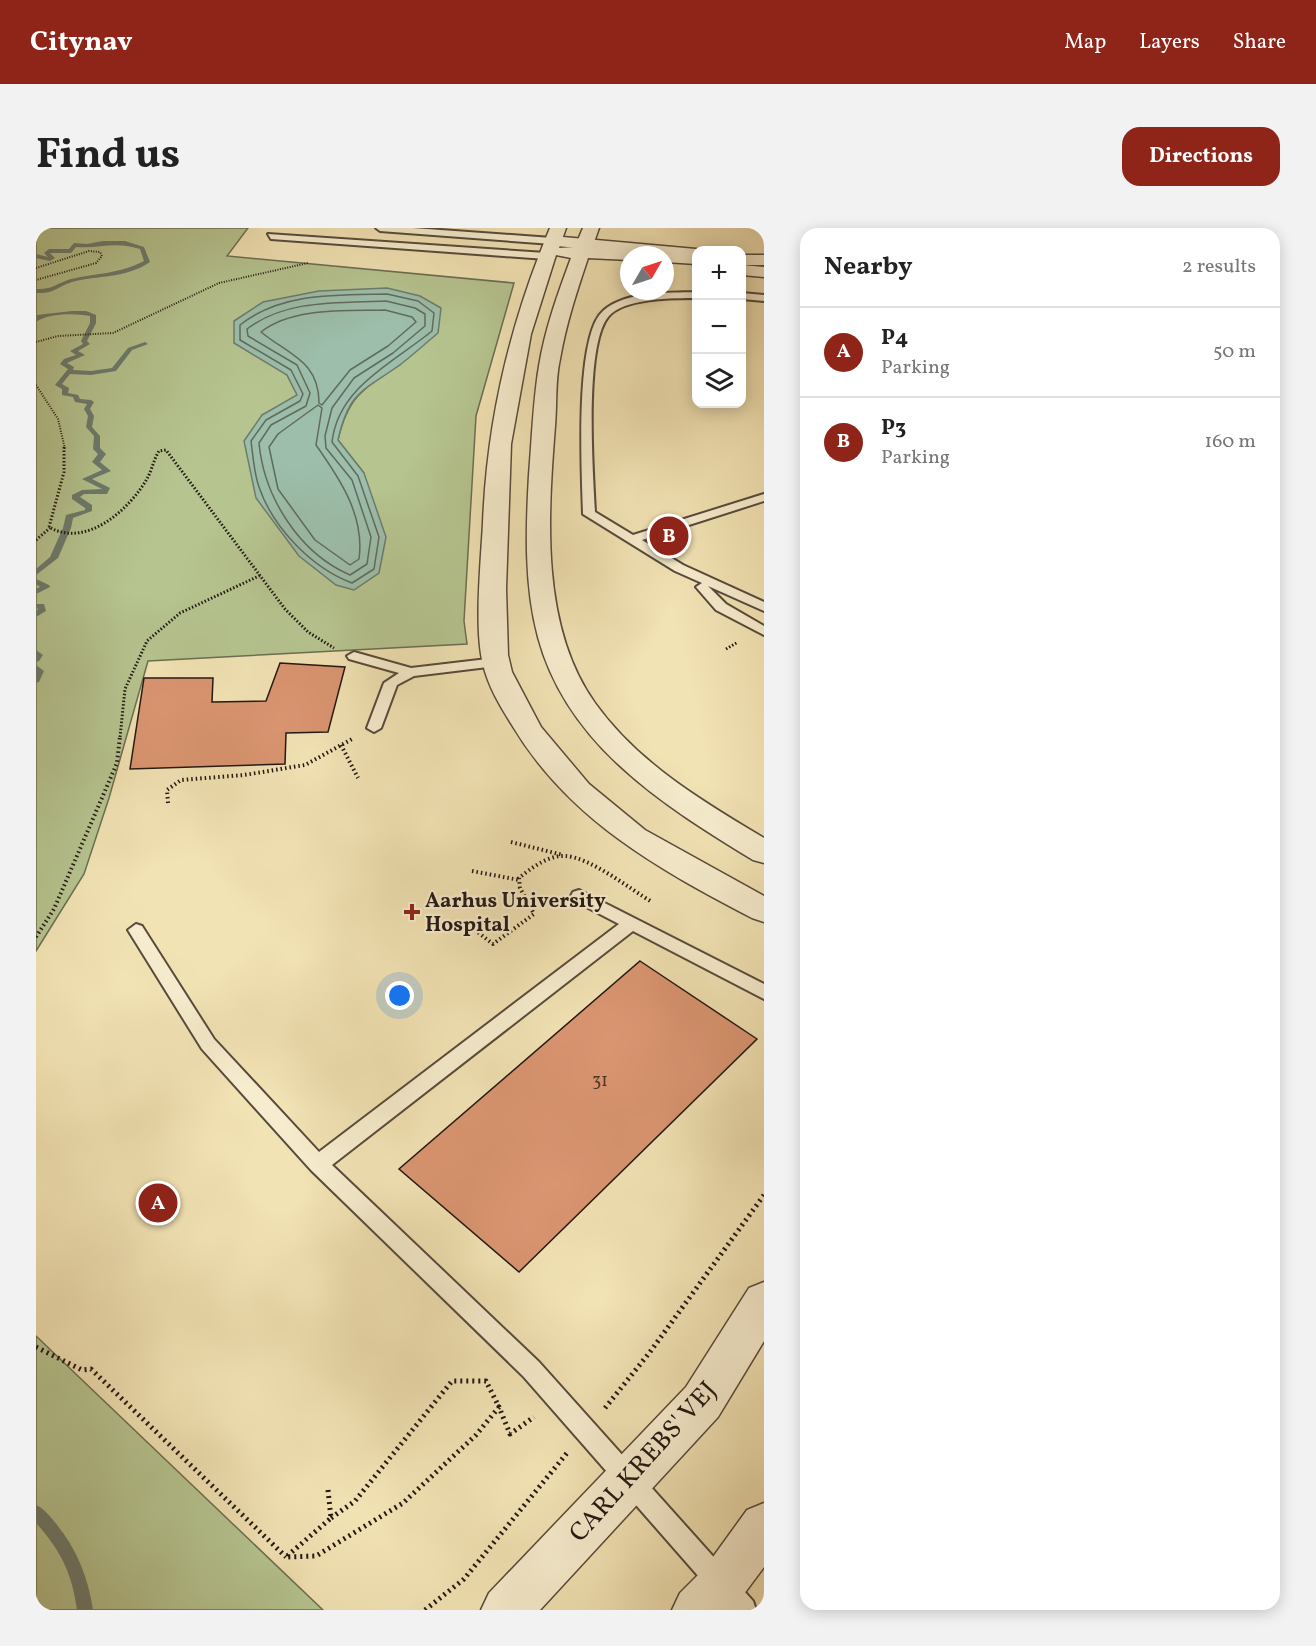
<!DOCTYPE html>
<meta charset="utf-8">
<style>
:root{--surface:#fff;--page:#f2f2f2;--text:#222;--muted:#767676;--line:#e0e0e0;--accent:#8f2418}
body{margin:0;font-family:Vollkorn,serif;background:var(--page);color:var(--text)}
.controls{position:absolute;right:18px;top:18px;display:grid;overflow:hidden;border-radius:12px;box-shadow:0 3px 15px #0003}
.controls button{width:54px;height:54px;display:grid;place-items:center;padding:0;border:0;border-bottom:2px solid var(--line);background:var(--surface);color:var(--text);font:30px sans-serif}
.compass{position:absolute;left:584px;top:18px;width:54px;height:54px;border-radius:50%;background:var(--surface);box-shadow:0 3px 15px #0003;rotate:51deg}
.you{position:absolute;left:364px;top:768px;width:21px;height:21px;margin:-15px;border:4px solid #fff;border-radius:50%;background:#1a73e8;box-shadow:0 0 0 9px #1a73e833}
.badge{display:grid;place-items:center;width:39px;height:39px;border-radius:50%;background:var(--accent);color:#fff;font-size:20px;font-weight:700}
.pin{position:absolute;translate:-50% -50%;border:3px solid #fff;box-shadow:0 2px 6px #0006}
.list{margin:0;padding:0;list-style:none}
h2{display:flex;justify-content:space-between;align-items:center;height:78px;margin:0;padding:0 24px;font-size:26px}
h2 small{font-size:20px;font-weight:400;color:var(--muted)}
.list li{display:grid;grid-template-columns:39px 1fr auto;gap:18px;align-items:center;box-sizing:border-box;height:90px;padding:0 24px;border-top:2px solid var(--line)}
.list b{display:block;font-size:22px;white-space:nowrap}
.list p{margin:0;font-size:20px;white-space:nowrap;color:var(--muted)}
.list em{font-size:20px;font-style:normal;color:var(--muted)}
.icon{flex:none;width:33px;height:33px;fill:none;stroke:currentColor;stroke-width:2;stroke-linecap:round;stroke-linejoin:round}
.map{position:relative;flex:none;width:728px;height:1382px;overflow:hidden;border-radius:18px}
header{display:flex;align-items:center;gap:36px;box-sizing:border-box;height:84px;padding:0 30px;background:var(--accent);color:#fff}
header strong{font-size:28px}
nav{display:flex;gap:33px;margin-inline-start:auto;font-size:21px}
.intro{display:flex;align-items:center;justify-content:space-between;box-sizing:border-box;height:144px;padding:0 36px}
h1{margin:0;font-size:42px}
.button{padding:15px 27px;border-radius:18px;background:var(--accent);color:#fff;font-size:21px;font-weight:700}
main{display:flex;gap:36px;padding:0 36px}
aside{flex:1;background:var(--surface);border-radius:18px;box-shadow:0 3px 15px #0003}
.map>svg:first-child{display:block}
.green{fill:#b6c590;stroke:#6c6e52;stroke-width:1.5;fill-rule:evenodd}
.water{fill:#9cbeaa;stroke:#6c7c6e;stroke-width:1.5}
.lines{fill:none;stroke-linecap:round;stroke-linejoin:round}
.shore{stroke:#606b5e;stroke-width:1.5}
.stream{fill:#6c7c6e;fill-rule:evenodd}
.building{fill:#da9571;stroke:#231813;stroke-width:1.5}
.service-casing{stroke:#574b3b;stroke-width:4}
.minor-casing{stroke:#574b3b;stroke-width:3}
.tertiary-casing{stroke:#574b3b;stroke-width:3}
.path-far3{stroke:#231813;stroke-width:2;stroke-dasharray:1 1.5;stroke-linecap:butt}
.path-far2{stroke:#231813;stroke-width:3;stroke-dasharray:1.5 2;stroke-linecap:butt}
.path-far1{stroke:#231813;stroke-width:4;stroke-dasharray:1.5 3;stroke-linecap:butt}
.path{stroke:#231813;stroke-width:5;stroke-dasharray:2 4;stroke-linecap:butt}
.service{fill:#f7edce;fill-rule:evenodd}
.minor{fill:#f7edce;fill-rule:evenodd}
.tertiary{fill:#f7edce;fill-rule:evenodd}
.poi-dot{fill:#8f2418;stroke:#f7edce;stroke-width:2}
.labels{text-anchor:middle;stroke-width:4.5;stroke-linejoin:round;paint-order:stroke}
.number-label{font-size:18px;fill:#51372a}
.poi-label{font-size:21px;font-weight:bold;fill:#231813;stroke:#f7edce;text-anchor:start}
.near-street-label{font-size:26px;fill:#231813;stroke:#f7edce}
</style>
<header>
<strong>Citynav</strong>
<nav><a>Map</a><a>Layers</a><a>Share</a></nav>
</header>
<div class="intro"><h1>Find us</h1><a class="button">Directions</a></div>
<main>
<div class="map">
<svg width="728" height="1382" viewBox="0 0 728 1382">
<rect width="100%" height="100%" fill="#f2e3b4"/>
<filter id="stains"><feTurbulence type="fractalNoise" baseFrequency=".00333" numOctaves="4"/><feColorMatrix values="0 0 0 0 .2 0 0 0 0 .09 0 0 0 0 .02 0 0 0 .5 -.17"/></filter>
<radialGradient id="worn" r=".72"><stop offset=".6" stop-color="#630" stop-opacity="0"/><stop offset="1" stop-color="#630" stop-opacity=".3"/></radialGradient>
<!-- green -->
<path class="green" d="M0,0H212L191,28L478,55L440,188L428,393L431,416L112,433L73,570L48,646L0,723ZM365,136C328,160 312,168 302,212L328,245L226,187L262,168L251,147Z
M0,1108L287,1382H0Z"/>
<!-- water -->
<path class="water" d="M351,60L384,68L405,80L402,105C390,115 378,126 365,136C328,163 313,162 302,212L328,245L350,309L343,345L318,362L300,357L263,328L220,270L208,213L226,187L261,167L251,147L198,115V93L227,74L283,63Z"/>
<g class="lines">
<!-- shore -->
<path class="shore" d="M351,66L382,73L398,85L396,103C357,135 302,159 296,214L322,248L343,309L338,341L316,355C276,340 237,300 223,259C218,245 217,228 215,213L230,192L264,173L267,166L255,142L204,112V97C245,64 301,67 351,66Z
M350,73L379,80L389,86V98L357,125L318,150L296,180L289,208L290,220L316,252L335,309L331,336L314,347C263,325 228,269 223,215L235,197L270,178L274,165L261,137L212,108L211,101C250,71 303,75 350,73Z
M349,82L376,89L380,94L352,118L314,142L286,177L283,175C283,133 253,127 225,104C256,79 311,83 349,82Z
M282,177L286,180L280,217C304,251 329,288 323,331L314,337L279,312L242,261L233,219L242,206Z"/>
<!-- stream -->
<path class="stream" d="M67,13H89L108,19L114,34C89,51 62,47 36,54C20,59 19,66 0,65V61C16,62 21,55 35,51C61,45 83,46 108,33L104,21C77,13 64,21 40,19L35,25H14L19,30L14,33L0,30V26L12,29L8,25L13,21H33L38,15L51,16Z
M36,83H50L60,87V95L51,113L54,116L42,123L49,127L31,135L38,139L37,142L55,143L76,140L92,120L109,114L112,116L96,122L80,143L55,147L34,146L26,156L33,160L32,165L42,167L44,171L55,172L58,174L54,181L58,188L56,199L64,208V220L70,226L64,234L75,243L56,251L74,260L71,266H48L44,269L56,277V283L37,290L35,300L22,330L0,347V341L14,329L27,300L30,287L49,282V280L36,271V267L46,262L66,261L46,251L66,242L56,234L62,226L57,221L58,208L50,199L52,188L48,181L51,176L39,174L37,169L26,167V161L19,157L32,141L24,136L28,131L40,127L34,123L47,116L45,113L54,95V88C38,85 12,85 0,94L1,87Z
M0,351L13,357L14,359L0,366V361L4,359L0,356Z
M0,376H8L10,383L0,389V383L2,382Z
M0,422L7,427L3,433L0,434Z
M0,437L8,443L3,454L0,455Z
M0,1277C7,1280 12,1286 17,1292C40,1319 52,1348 57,1382H41C36,1345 25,1323 0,1295Z"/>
</g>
<!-- building -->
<path class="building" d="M244,435L309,439L292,504L250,505L249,536L94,541L108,450H177L176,474L230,473Z
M604,733L721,811L483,1044L363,941Z"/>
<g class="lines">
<!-- service casing -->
<g class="service-casing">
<path id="service" d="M340,0H377L516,10L520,13L516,16L344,3Z
M232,6L510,25L514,28L510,31L235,11Z
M660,64V70C638,70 587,70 572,89C548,119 557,244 559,284L597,307L728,266V273L606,312L647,337L728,374V383L672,358L690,376L728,398V407L680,382L660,359L666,355L639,343L547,286C546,247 538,108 567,83C589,63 632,65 660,64Z
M706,65L728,67V73L706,71Z
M318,424L375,440L460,430L467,434L460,438L378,448L361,457L345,500L338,504L331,500L348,455L363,445L313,431L311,428Z
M543,662L728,756V771L597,703L296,937L503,1134L717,1373L720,1382H692L487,1148L275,942L166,821L92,702L100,696L106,698L178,811L283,924L583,696L537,672L535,668L537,664Z"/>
</g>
<!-- minor casing -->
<g class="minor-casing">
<path id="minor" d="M516,8L660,21L666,22H660V31L510,17L507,13Z
M706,37L728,39V49L706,47Z"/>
</g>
<!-- tertiary casing -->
<g class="tertiary-casing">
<path id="tertiary" d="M514,0H530L523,20L539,19L547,0H563L556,20L596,22L605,27H593V32L552,30C541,63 530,96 524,131C519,153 521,176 519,198C512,288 504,398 559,475C602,535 666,573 728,610V635L717,632C627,577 531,517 502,409C488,357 490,300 493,247C496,211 497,174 503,138C509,101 522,65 535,30L520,27L495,106L475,216L470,361L472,427L476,444L505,499L553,556L609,602L728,668V694L716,690C622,641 532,591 476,497C464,478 452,458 447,436C438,400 445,334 447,295C451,192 474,95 514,0Z
M629,24L660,26V36L629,34V27H622Z
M706,27H728V37H706Z
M728,1054V1113L682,1189L504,1382H445L453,1365L650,1159L713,1060Z
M728,1275V1339L696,1382H636L644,1365L669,1340L711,1282Z"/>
</g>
<!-- path-far3 -->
<path class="path-far3" d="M0,40L53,23L64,24L66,28L60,35L0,52
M0,114L22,108L77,105L183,55L272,35
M0,157L22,191L29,221"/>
<!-- path-far2 -->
<path class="path-far2" d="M28,219V244L13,299C51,321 95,280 112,249C116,241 118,231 123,223L130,222L249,381L272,404L298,420
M0,312L14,300
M690,421L702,414
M84,509L89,461L111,413L144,385L225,347"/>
<!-- path-far1 -->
<path class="path-far1" d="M305,517L322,550
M132,575L131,562L145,552L208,547L269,537L318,510
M475,614L527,627
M436,643L483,652
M435,699L457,716L498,686L484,660L483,650C495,640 513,627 529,628C554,629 594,661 616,674
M0,709L18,681L81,535L84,508"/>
<!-- path -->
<path class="path" d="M0,1119L46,1142L55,1141L250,1329
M569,1180L614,1124L728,967
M292,1262L295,1290L250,1329L280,1328L367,1275L440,1207L463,1179L474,1206L498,1189
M295,1290L319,1273L416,1153H450L463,1179
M389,1382L428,1351L531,1225"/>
<!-- service -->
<use href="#service" class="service"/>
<!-- minor -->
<use href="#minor" class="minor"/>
<!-- tertiary -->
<use href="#tertiary" class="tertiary"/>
</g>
<!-- markers -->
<path class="poi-dot" d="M373 675h6v6h6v6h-6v6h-6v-6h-6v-6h6z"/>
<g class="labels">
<!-- number labels -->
<g class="number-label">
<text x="564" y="858">31</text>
</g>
<!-- poi labels -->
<g class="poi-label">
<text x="389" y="679">Aarhus University<tspan x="389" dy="24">Hospital</tspan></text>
</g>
<!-- near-street labels -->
<g class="near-street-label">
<text transform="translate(606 1233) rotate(-48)" y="9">CARL KREBS' VEJ</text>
</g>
</g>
<rect width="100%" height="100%" filter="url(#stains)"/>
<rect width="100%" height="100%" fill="url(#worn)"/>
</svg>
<div class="controls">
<button>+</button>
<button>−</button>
<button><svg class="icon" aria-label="layers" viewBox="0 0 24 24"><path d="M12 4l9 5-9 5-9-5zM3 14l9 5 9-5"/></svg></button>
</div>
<svg class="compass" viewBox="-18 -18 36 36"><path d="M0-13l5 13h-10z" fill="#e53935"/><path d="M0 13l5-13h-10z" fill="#767676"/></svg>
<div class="you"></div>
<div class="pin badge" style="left:122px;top:975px">A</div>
<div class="pin badge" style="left:633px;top:308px">B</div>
</div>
<aside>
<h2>Nearby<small>2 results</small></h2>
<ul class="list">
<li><span class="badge">A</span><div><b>P4</b><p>Parking</p></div><em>50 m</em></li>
<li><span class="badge">B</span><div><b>P3</b><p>Parking</p></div><em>160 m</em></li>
</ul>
</aside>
</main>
